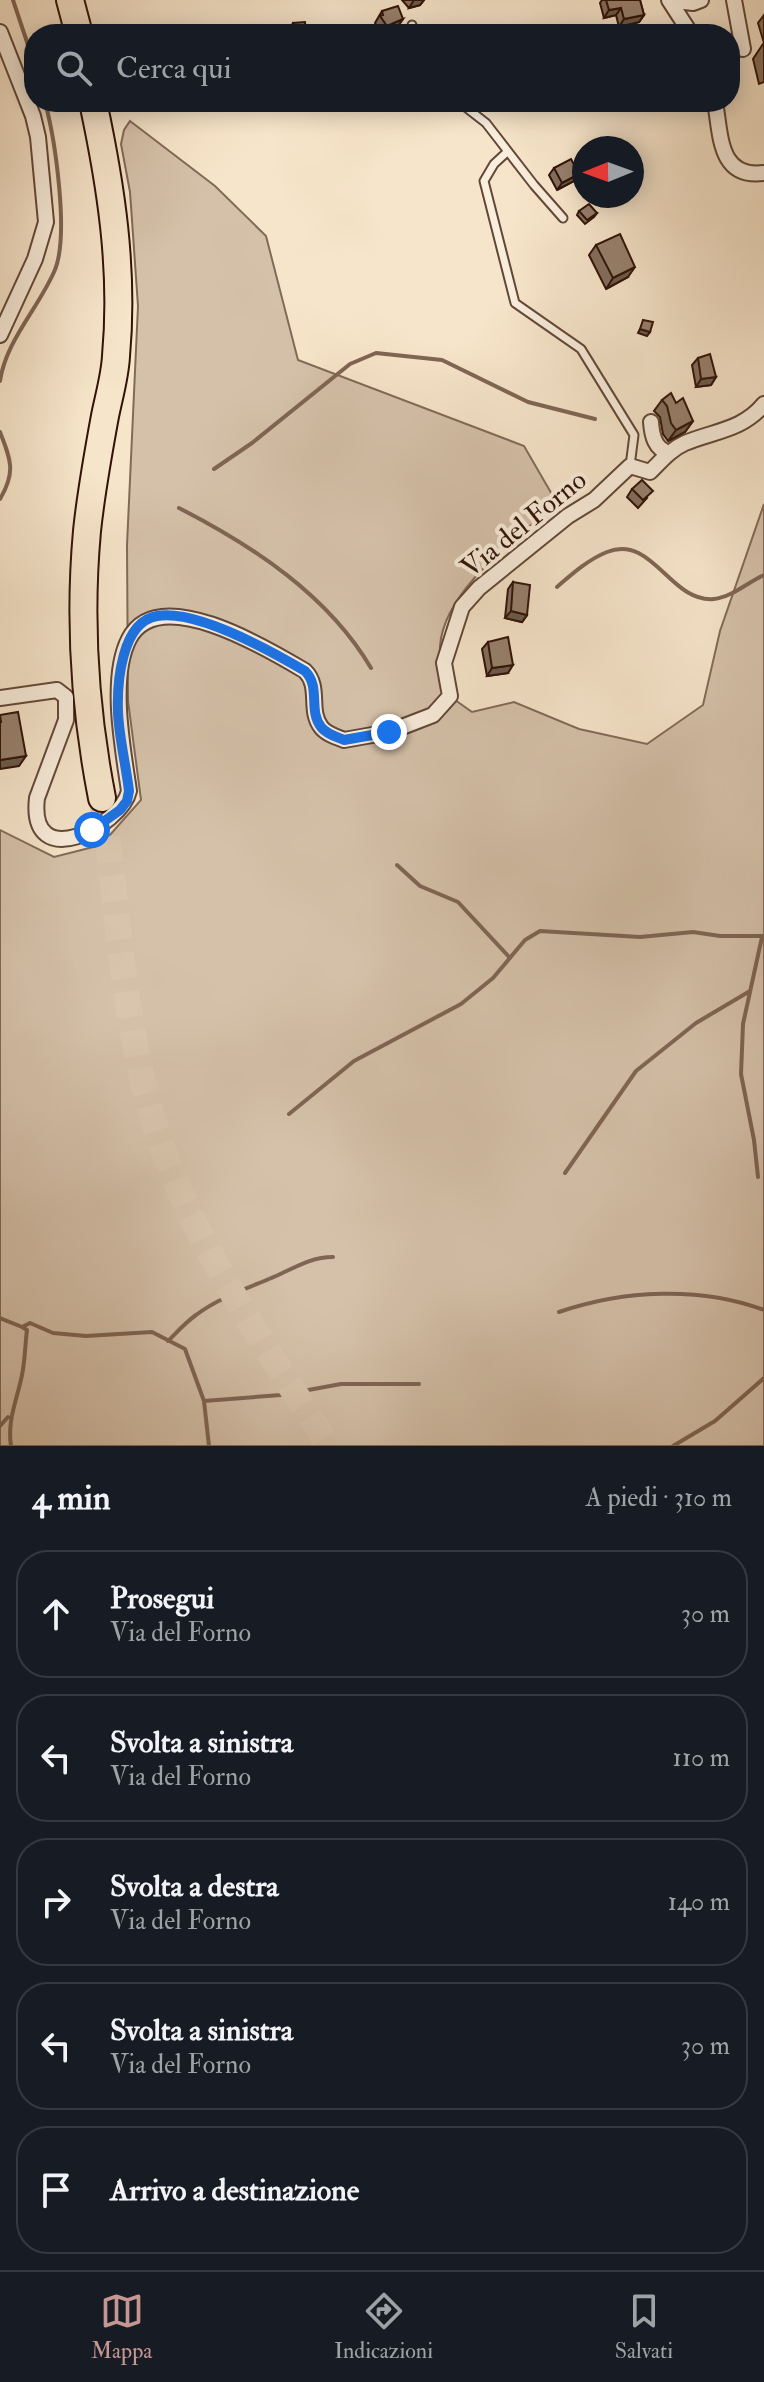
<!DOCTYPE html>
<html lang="it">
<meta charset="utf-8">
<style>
:root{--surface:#171b24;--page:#20242c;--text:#f1f3f6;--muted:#9ea1a6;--line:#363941;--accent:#c59692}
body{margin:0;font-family:"IM FELL Double Pica",serif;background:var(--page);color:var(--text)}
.compass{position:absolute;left:572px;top:136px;width:72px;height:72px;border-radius:50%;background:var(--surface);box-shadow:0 4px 20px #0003;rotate:269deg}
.stop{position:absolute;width:24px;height:24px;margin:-18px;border:6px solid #1a73e8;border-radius:50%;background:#fff}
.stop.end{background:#1a73e8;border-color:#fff;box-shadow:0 2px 8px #0008}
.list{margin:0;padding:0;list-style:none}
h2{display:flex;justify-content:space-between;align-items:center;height:104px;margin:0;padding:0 32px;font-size:34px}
h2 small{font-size:26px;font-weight:400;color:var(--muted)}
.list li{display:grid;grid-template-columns:52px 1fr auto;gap:24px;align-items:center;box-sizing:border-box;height:128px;margin:0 16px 16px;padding:0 16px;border:2px solid var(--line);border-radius:32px}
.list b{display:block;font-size:30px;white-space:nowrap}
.list p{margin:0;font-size:26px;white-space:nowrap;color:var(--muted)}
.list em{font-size:26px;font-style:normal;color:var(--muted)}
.icon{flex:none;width:44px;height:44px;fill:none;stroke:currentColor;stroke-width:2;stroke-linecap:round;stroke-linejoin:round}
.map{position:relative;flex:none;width:764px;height:1446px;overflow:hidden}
.search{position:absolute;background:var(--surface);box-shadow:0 4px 20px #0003;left:24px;right:24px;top:24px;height:88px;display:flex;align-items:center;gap:20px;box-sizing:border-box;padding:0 28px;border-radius:32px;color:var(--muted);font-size:30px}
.sheet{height:824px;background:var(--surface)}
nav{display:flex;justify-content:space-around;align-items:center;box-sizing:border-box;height:112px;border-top:2px solid var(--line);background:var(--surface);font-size:22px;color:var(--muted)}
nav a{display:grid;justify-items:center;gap:4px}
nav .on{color:var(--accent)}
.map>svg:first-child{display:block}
.green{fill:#d5c1aa;stroke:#826a58;stroke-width:2}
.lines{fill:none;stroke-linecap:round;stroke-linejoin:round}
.stream{stroke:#7f6554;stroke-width:4}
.highway-tunnel{stroke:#d9c5ae;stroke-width:26;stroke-dasharray:26 13;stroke-linecap:butt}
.lane-casing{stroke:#624738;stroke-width:11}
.street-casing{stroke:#624738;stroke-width:18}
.highway-casing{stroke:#301207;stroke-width:30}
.lane{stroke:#faeedd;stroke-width:7}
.street{stroke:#faeedd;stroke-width:14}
.highway{stroke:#f7e5cb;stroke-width:26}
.wall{fill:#826e5e;stroke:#301207;stroke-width:2}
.shaded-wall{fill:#6a5a4c;stroke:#301207;stroke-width:2}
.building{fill:#97806d;stroke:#301207;stroke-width:2}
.route{stroke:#1a73e8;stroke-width:10}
.labels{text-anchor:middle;stroke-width:8;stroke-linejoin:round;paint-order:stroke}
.street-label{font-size:28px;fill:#301207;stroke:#faeedd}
</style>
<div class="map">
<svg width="764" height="1446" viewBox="0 0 764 1446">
<rect width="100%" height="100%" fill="#f7e5cb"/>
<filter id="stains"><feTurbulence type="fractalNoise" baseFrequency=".0025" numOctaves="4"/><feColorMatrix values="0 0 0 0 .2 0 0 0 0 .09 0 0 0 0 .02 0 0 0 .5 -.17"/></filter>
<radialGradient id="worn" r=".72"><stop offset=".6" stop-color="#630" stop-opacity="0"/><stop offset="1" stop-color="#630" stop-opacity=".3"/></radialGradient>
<!-- green -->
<path class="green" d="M130,121L215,186L266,236L298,360L524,446L557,503C517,538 444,590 440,646C439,661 441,676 441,690L472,712L514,702L579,729L647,744L703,705L720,631L764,504V1446H0V830L54,857L101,845L141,800L128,701L127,545L138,306L130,192L121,144L124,130Z"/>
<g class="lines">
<!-- stream -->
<path class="stream" d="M13,0L34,63
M0,381C6,341 37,310 54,272C70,238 55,139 45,102
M0,432C11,460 16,472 0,499
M214,469L252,443L350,364L376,353L442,360L528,402L595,419
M179,508C253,546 328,595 371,668
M557,587C572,574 589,559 607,552C653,534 670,603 714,599C732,597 748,582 764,575
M397,865L420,886L458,902L510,958
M289,1114L354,1061L461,1004L493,978L525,940L540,931L640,937L693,932L720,936H764
M565,1173L636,1071L696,1023L750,991
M758,1177L754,1140L741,1074L743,1024L762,937
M559,1312C623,1290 700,1286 764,1310
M0,1318L22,1327L30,1323L53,1333L86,1336L152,1332L185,1349L204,1401L209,1446
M168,1341C177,1332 186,1322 196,1315C217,1299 245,1289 269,1279C292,1270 308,1257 333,1257
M204,1401L281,1395L341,1384H419
M0,1426L8,1417
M11,1446C7,1420 17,1400 22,1375C25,1361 25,1345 27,1330L22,1327
M673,1446L715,1421L764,1378"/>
<!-- highway-tunnel -->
<path class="highway-tunnel" d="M102,798C117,901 122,1008 150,1109C185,1232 261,1340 329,1446"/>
<!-- lane casing -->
<g class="lane-casing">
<path id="lane" d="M412,25L415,34
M459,102L486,123L534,185L563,218
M507,152L494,164L484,181L515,303L581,349L634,435L630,466"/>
</g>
<!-- street casing -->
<g class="street-casing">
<path id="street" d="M669,0L691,34
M669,0L693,3L701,0
M734,0L743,49
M0,32L33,116L38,137L46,222L35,259L0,335
M715,102C721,134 718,179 764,173
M651,422C652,436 655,449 669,453
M0,698L57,690L66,697V720L37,798C28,875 121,826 129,791C123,749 109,678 129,639C158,582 268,649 305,671C321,687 308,710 321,727C326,734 337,737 344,740L389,732L433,715L450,696L444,663L462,607L479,588L568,516L594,500L630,466L650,472C661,461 671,449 685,443C714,431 743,430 764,404"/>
</g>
<!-- highway casing -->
<g class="highway-casing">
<path id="highway" d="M70,0L79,34
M93,102C111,186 124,270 116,356C115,376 109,396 105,416C98,454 91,492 87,531C79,619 85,711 102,798"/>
</g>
<!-- lane -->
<use href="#lane" class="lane"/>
<!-- street -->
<use href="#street" class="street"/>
<!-- highway -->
<use href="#highway" class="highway"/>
</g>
<!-- wall -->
<path class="wall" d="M402,0H424L420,5L409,8Z
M602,0H640L644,15L639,22L619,27L616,15L604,18L600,3Z
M382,11L403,19L398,26L382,33L375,23Z
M764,15V43L758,23Z
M293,23L306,34H288V31Z
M763,44H764V82L759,84L753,59Z
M554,168L574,181L557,190L549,175Z
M579,211L597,213L594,217L585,224L577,215Z
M596,245L628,277L606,289L589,255Z
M698,358L716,377L711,385L696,387L692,365Z
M662,400L676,403L693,421L685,432L668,441L663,434L660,417L654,411Z
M632,489L647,498L638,508L627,497Z
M513,582L527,615L522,622L505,618L508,589Z
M488,642L508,673L487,676L482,649Z"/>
<!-- shaded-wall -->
<path class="shaded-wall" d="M414,0H424L420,5L409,8Z
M621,8L616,15L604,18L609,10Z
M644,15L639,22L619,27L624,19Z
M403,19L398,26L382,33L387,26Z
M579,174L574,181L557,190L562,183Z
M635,267L628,277L606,289L613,278Z
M640,329L650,332L647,336L638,333Z
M716,377L711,385L696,387L701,379Z
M693,421L685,432L668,441L676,430Z
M511,611L527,615L522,622L505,618Z
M513,665L508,673L487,676L492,668Z
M26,756L19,766L0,769V760Z"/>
<!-- building -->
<path class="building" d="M606,0H640L644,15L624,19L621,8L609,10Z
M398,6L403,19L387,26L380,16L383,15L382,11Z
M305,22L306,34H294L293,23Z
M571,159L579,174L562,183L554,168Z
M589,204L597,213L587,220L579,211Z
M620,234L635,267L613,278L596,245Z
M643,320L653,322L650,332L640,329Z
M710,354L716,377L701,379L698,358Z
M671,393L676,403L683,398L693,421L676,430L671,423L667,406L662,400Z
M642,480L653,491L643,500L632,489Z
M513,582L530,585L527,615L511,611Z
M508,637L513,665L492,668L488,642Z
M18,712L26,756L0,760V722H1L0,715Z"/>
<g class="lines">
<!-- route -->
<path class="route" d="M92,830L120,810L127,801L129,791C126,765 119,738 118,712C117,684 121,622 157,616C197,609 271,651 305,671C321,687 308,710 321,727C326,734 337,737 344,740L389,732"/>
</g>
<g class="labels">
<!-- street labels -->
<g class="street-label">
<text transform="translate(523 523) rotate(-39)" y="10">Via del Forno</text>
</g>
</g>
<rect width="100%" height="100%" filter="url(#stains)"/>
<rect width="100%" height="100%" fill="url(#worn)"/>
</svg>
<svg class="compass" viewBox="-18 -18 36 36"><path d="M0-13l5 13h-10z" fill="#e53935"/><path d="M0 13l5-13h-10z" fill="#9ea1a6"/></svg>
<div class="stop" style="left:92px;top:830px"></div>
<div class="stop end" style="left:389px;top:732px"></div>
<div class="search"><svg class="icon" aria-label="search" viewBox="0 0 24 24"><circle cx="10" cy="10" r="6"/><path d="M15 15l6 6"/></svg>Cerca qui</div>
</div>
<section class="sheet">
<h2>4 min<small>A piedi · 310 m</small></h2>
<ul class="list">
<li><svg class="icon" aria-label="ahead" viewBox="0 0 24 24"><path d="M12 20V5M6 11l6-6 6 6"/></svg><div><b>Prosegui</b><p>Via del Forno</p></div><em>30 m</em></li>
<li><svg class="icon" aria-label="left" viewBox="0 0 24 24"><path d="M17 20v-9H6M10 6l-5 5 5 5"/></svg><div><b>Svolta a sinistra</b><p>Via del Forno</p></div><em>110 m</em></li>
<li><svg class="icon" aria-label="right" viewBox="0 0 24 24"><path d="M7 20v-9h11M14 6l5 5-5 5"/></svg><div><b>Svolta a destra</b><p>Via del Forno</p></div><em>140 m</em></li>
<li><svg class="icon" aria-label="left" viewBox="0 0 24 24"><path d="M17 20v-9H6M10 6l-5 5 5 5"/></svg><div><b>Svolta a sinistra</b><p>Via del Forno</p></div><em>30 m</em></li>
<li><svg class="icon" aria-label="arrive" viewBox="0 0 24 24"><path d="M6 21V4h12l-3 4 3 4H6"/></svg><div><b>Arrivo a destinazione</b></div></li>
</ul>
</section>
<nav>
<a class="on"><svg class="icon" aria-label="map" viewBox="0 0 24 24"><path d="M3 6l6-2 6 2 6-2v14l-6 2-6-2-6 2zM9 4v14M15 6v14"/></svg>Mappa</a>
<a><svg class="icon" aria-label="directions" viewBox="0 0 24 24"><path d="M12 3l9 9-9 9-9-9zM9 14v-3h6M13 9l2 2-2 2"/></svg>Indicazioni</a>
<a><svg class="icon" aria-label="saved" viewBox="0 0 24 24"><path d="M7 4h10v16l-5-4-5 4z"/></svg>Salvati</a>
</nav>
